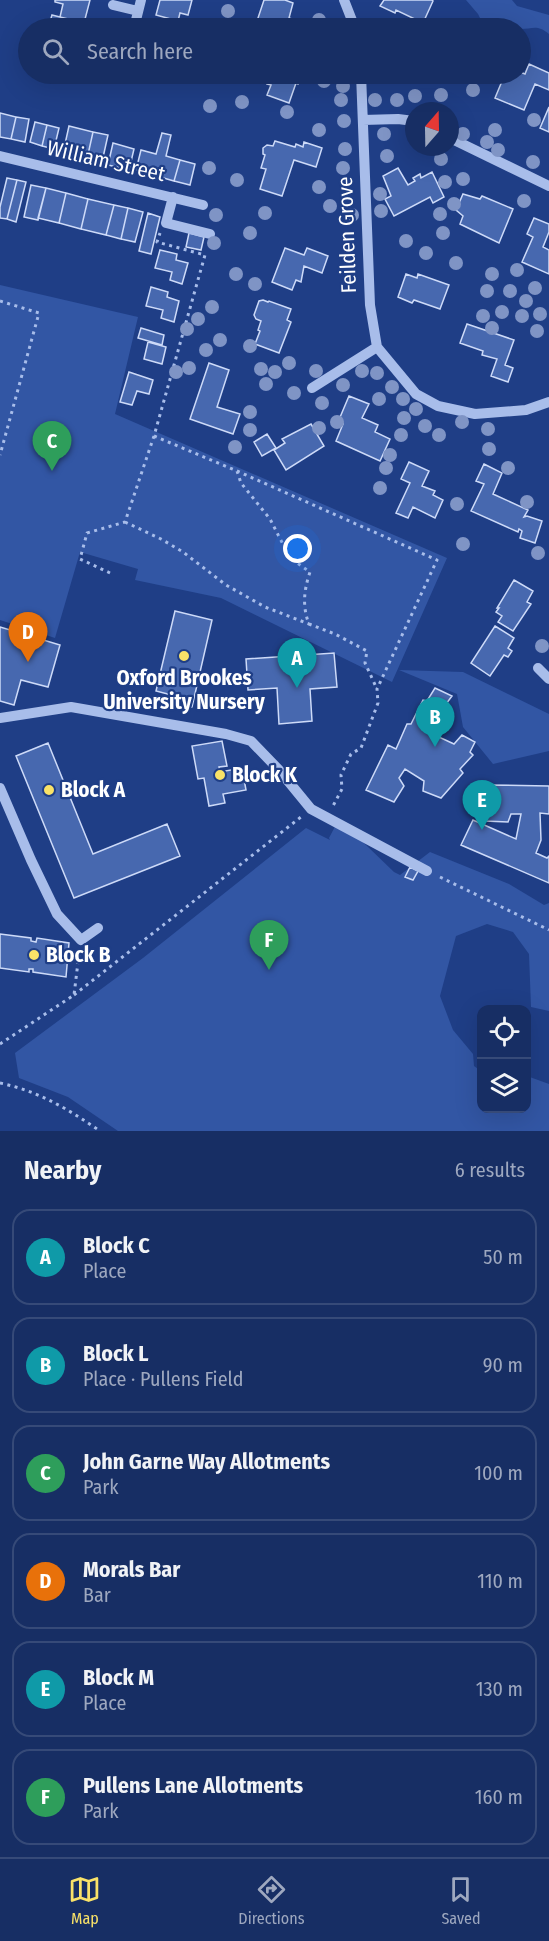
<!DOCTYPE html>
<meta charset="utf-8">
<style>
:root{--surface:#172e64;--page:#243a6d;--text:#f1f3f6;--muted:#9ea8bf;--line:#364a78;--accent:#f9e268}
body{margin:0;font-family:"Fira Sans Condensed",sans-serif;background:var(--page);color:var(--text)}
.controls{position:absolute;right:18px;bottom:18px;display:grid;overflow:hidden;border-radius:12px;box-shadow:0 6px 24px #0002}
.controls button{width:54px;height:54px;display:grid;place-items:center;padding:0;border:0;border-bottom:2px solid var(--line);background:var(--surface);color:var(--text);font:30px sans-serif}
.compass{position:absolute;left:405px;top:102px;width:54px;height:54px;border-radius:50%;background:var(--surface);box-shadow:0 6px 24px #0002;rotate:20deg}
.you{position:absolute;left:298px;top:549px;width:21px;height:21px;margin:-15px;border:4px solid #fff;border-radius:50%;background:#1a73e8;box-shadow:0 0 0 9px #1a73e833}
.badge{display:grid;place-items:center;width:39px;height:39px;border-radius:50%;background:var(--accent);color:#fff;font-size:20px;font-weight:700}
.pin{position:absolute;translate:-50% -50px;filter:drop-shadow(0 2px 3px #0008)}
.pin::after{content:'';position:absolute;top:32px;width:21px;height:18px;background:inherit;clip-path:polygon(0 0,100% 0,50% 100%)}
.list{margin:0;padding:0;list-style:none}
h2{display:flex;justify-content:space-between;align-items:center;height:78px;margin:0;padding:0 24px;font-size:26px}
h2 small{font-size:20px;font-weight:400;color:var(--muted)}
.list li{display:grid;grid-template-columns:39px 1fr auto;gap:18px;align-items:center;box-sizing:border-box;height:96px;margin:0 12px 12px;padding:0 12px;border:2px solid var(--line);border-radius:18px}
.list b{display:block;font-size:22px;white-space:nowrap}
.list p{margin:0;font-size:20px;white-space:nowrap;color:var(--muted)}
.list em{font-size:20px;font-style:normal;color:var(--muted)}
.icon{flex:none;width:33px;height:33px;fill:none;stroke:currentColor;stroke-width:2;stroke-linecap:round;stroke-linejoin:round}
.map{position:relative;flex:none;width:549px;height:1131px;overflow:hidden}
.search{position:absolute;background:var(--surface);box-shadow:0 6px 24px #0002;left:18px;right:18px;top:18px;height:66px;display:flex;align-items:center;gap:15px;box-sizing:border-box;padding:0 21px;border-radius:33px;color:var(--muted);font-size:22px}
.sheet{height:726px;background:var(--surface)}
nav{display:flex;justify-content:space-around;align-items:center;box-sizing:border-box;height:84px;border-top:2px solid var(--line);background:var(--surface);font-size:16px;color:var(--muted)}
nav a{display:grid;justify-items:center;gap:3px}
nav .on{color:var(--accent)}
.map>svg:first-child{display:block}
.green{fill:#3256a4}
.building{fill:#4768af;stroke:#cddaf8;stroke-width:1.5}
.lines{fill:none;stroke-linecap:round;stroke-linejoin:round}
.path{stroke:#a8bdea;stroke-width:3;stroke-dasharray:3 4.5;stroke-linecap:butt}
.minor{stroke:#a8bdea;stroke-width:10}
.tree{fill:#7f94c5}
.poi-dot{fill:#f9e268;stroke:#1f3e86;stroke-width:2}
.labels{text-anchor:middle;stroke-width:4.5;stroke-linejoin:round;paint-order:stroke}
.street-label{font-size:21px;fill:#fff;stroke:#1f3e86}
.poi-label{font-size:21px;font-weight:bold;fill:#fff;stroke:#1f3e86;text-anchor:start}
</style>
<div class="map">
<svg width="549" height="1131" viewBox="0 0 549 1131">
<rect width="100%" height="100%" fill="#1f3e86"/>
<!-- green -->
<path class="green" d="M466,0H512L517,6L549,15V34C537,24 533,29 520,29C510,30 497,29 485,28L478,14Z
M0,285L138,317L115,414L447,558L392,682L221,598L135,580L138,569L80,552L55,638L0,620Z
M399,670L463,672L549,714V751L493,764L463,727L457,694Z
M339,819L394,872L400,875L430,852L509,884L544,905L549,903V1011L531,1007L529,954L513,932L487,924L456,936L440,996L453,1030L473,1054L474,1066L481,1071L482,1108H526L527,1076L549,1084V1131H118L68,1097L19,1078L15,1053L143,958L306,828L330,840L329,838Z"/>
<!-- building -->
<path class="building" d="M55,0H90L84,23L60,17L63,4L55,2Z
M160,0H192L188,15L180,13L178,21L156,15Z
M264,0H285L293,3L289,18L302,22L300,28H284L285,25L278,23L277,25L258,18Z
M384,0H432L433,1L423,23L396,10L395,13L380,6Z
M52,15L84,23L83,28H48Z
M170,21L182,24L181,28H158L159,25L168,27Z
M529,64L549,73V90L535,84L524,110L495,98L505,74L520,72L525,74Z
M271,74H299L298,77L300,78L298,84L296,83L289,103L267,95L271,85L267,84Z
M443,74H472L469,81L456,76L455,79L450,77L449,79L443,76Z
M549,107V132L540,128Z
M0,113L16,117L11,139L0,137Z
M16,117L29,119L25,142L11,139Z
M35,122L47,125L42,146L30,142Z
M47,125L59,128L54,149L42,146Z
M69,126L93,132L87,159L63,153Z
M93,132L108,135L102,162L87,159Z
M162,133L171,135L166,156L180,160L174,181L136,170L141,150L156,154Z
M275,141L295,147L296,144L303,147L304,142L322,148L316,167L294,160L282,196L260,189L266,169L261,168L265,155L263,154V148L267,145L273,146Z
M113,143L134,149L129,170L108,165Z
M180,160L195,164L190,185L174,181Z
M398,168L408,185L415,181L413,178L420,174L421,178L432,172L444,197L433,203L430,197L394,216L385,199L391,196L383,176Z
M7,178L17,180L7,219L0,218V207Z
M17,180L26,182L16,222L7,219Z
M31,185L46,188L38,220L24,217Z
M46,188L66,193L59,223L38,218Z
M66,193L88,199L81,229L59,223Z
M463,194L480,199L482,196L513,209L499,243L460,224L463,216L456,210Z
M88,199L114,205L106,235L81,229Z
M114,205L128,208L121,239L106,235Z
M128,208L143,212L135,242L121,239Z
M148,213L160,217L151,254L139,251Z
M534,218L549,224V232L543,247L549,250V274L522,262L533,237L527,234Z
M189,233L204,237L201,250L186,247Z
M285,248L304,255L307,248L328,256L322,273L304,266L301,282L296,280L292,290L272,282Z
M160,250L177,254L176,260L188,263L182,284L170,280L172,272L155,268Z
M406,274L417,278L418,274L449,285L440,309L414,300L412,303L398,297Z
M151,287L168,292L167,297L179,301L174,322L161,318L163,310L146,306Z
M263,300L268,302L269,301L291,309L287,320L291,322L279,353L255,344L260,331L258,330L261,321L256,319L254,315L259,301Z
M467,324L514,340L505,365L513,368L508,382L491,376L497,359L482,355L483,351L460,343Z
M141,328L164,335L162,345L138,338Z
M148,342L166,347L162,364L144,359Z
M209,363L229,370L217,407L240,414L233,434L190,419Z
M129,372L153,380L149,394L137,391L132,405L120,402Z
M349,396L369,404L362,418L378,425L375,432L390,439L380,461L336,441L343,424L338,422Z
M311,424L324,446L286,470L274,450L285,443L282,439Z
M267,434L276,448L262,456L254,442Z
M409,462L429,471L422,486L435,491L433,495L443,500L435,518L413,507L408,518L396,513L410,483L401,479Z
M484,464L502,473L493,494L528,510L524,517L527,516L542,521L535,543L520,538L522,531L519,529L518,532L471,511L484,484L476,481Z
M514,580L533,591L527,602L531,604L513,631L498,622L502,616L496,612L499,608H497Z
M175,611L212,620L192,707L184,710L187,699L156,691Z
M495,626L514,638L508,648L512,651L508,657L504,655L490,676L471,663Z
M0,627L60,645L48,687L21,680L14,705L0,701Z
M334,653L337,687L310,689L312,721L279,724L277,688L248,690L246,659Z
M435,688L452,696L443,708L447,711L440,724L434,722L428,732L454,744L462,735L475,742L470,752L473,755L460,769L463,773L441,798L423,791L424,781L405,769L399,778L404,786L394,802L366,790L388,745L396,749L407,724H411L423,700L427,701Z
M222,741L227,766L219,767L220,772L242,768L246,790L223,794L225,803L209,806L204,778L198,779L192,746Z
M48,743L93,854L167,824L180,856L74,898L16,756Z
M488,785L549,786V814L540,813L541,840L536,853L547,858L549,856V883L461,845L473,820L516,839L521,814H511L508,822L485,821Z
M410,867L418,871L413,880L405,877Z
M0,934L31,938V941L36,942L37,938L69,943L66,977L33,972V969H29V972L0,968Z"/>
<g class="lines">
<!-- path -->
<path class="path" d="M0,301L39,313L0,455
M154,436L237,471L437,560L377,689L378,703L361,748L351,754L341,775L342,789L333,806
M237,471L241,483L270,519L290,558L310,572C304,590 302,606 309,624L335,634L367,651L365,663L377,689
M125,522L161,539L183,552L226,585L265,607L309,624
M110,573L80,559L87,533L125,522L154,436L205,255L157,242L160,233
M440,877L549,930
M74,995L301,817
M0,1044L74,995L79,954
M0,1083C38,1091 68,1109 100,1131"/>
<!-- minor -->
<path class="minor" d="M344,0L355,28
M113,5L138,11
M134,28L141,0
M361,74L370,305L377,347L416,394L438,406L475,414L526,410L549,402
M363,120L398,119L414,121
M450,138L549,186
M0,156L203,205
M173,197L166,223L210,234
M312,388L377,347
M538,668L549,679
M0,718L71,707L226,734L251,741L279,770L311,809L427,871
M0,788L31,860L57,914L81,940L98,928"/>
</g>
<!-- trees -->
<g class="tree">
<circle cx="228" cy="11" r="7"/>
<circle cx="319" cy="20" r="7"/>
<circle cx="324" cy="81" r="7"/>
<circle cx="343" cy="86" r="7"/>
<circle cx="473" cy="90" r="7"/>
<circle cx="441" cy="95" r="7"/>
<circle cx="415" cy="96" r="7"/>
<circle cx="341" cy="100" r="7"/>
<circle cx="375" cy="100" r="7"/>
<circle cx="397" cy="100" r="7"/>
<circle cx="242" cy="102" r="7"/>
<circle cx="210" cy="106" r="7"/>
<circle cx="287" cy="112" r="7"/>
<circle cx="534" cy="120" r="7"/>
<circle cx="344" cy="121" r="7"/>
<circle cx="319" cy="130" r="7"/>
<circle cx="495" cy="130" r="7"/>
<circle cx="384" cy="134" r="7"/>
<circle cx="463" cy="134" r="7"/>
<circle cx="487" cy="142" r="7"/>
<circle cx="345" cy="149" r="7"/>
<circle cx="498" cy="150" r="7"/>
<circle cx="387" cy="156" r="7"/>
<circle cx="441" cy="159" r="7"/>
<circle cx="533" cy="162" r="7"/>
<circle cx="209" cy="168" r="7"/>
<circle cx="343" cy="168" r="7"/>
<circle cx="463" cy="179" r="7"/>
<circle cx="237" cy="180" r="7"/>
<circle cx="445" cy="182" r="7"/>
<circle cx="319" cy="187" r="7"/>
<circle cx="380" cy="194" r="7"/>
<circle cx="524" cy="201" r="7"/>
<circle cx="454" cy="204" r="7"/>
<circle cx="330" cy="206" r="7"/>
<circle cx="381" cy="211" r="7"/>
<circle cx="265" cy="213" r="7"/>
<circle cx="440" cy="214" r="7"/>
<circle cx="216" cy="215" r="7"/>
<circle cx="352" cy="215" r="7"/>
<circle cx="250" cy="233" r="7"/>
<circle cx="443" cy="233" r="7"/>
<circle cx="406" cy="241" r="7"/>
<circle cx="214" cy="243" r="7"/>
<circle cx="426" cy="253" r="7"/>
<circle cx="456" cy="263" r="7"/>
<circle cx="517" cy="270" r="7"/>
<circle cx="236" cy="274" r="7"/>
<circle cx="492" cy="274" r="7"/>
<circle cx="255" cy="284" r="7"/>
<circle cx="535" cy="288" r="7"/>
<circle cx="487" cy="291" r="7"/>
<circle cx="510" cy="291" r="7"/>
<circle cx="526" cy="301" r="7"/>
<circle cx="212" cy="307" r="7"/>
<circle cx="502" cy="312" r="7"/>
<circle cx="540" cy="314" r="7"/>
<circle cx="483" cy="316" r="7"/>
<circle cx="522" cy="316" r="7"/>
<circle cx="198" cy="319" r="7"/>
<circle cx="492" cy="328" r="7"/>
<circle cx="187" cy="329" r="7"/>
<circle cx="537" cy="331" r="7"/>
<circle cx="220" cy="340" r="7"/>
<circle cx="250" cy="346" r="7"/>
<circle cx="206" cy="350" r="7"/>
<circle cx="289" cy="363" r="7"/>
<circle cx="189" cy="368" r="7"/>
<circle cx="261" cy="369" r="7"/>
<circle cx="316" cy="371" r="7"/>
<circle cx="362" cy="371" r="7"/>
<circle cx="176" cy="372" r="7"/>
<circle cx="275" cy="372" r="7"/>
<circle cx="377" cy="373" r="7"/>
<circle cx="266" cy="384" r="7"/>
<circle cx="343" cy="385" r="7"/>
<circle cx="392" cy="387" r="7"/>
<circle cx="294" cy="393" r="7"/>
<circle cx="379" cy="399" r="7"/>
<circle cx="403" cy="399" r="7"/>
<circle cx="322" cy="403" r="7"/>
<circle cx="416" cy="409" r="7"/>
<circle cx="250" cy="412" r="7"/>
<circle cx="404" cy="418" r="7"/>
<circle cx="337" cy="422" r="7"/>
<circle cx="462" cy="422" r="7"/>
<circle cx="425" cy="426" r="7"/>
<circle cx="319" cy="428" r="7"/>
<circle cx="488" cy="429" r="7"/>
<circle cx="250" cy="430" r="7"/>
<circle cx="401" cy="435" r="7"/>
<circle cx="439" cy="435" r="7"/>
<circle cx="235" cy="447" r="7"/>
<circle cx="489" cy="449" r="7"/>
<circle cx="390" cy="455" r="7"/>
<circle cx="386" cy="468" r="7"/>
<circle cx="508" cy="468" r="7"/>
<circle cx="380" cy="488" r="7"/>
<circle cx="527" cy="502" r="7"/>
<circle cx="457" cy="504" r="7"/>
<circle cx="463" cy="544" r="7"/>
<circle cx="538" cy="553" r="7"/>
<circle cx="542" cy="646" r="7"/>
</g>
<!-- markers -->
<g class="poi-dot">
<circle cx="184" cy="656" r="6"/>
<circle cx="220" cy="775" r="6"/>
<circle cx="49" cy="790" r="6"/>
<circle cx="34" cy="955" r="6"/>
</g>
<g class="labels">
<!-- street labels -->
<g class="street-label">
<text transform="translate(106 161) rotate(13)" y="7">William Street</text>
<text transform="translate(347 235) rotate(-92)" y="7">Feilden Grove</text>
</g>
<!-- poi labels -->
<g class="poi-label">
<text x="184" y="685" text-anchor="middle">Oxford Brookes<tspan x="184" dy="24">University Nursery</tspan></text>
<text x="232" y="782">Block K</text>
<text x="61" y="797">Block A</text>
<text x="46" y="962">Block B</text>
</g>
</g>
</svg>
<div class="controls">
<button><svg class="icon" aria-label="locate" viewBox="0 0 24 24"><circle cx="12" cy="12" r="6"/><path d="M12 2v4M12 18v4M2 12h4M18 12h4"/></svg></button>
<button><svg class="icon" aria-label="layers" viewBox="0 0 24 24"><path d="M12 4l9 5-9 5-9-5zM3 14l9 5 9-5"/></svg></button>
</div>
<svg class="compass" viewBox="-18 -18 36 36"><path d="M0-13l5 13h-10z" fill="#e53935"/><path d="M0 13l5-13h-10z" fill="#9ea8bf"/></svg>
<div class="you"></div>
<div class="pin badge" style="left:297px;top:688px;background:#0f9aa8">A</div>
<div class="pin badge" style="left:435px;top:747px;background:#0f9aa8">B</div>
<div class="pin badge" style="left:52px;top:471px;background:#2e9e5b">C</div>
<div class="pin badge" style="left:28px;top:662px;background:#e8710a">D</div>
<div class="pin badge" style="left:482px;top:830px;background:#0f9aa8">E</div>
<div class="pin badge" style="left:269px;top:970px;background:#2e9e5b">F</div>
<div class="search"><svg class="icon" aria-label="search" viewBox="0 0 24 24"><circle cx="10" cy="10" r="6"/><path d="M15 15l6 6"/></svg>Search here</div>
</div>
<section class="sheet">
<h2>Nearby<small>6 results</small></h2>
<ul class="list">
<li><span class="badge" style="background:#0f9aa8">A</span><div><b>Block C</b><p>Place</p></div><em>50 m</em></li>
<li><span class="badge" style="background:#0f9aa8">B</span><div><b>Block L</b><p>Place · Pullens Field</p></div><em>90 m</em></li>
<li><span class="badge" style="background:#2e9e5b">C</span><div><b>John Garne Way Allotments</b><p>Park</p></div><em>100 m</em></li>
<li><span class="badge" style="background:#e8710a">D</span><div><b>Morals Bar</b><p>Bar</p></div><em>110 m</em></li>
<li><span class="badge" style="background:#0f9aa8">E</span><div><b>Block M</b><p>Place</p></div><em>130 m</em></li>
<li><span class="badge" style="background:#2e9e5b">F</span><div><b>Pullens Lane Allotments</b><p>Park</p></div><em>160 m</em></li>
</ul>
</section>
<nav>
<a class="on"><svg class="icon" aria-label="map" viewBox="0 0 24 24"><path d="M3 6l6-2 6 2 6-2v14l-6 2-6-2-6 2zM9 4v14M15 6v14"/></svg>Map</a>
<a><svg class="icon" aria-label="directions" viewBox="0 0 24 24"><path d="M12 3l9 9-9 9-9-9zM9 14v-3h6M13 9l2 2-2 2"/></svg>Directions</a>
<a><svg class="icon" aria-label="saved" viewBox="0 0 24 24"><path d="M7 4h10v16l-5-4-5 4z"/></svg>Saved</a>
</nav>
